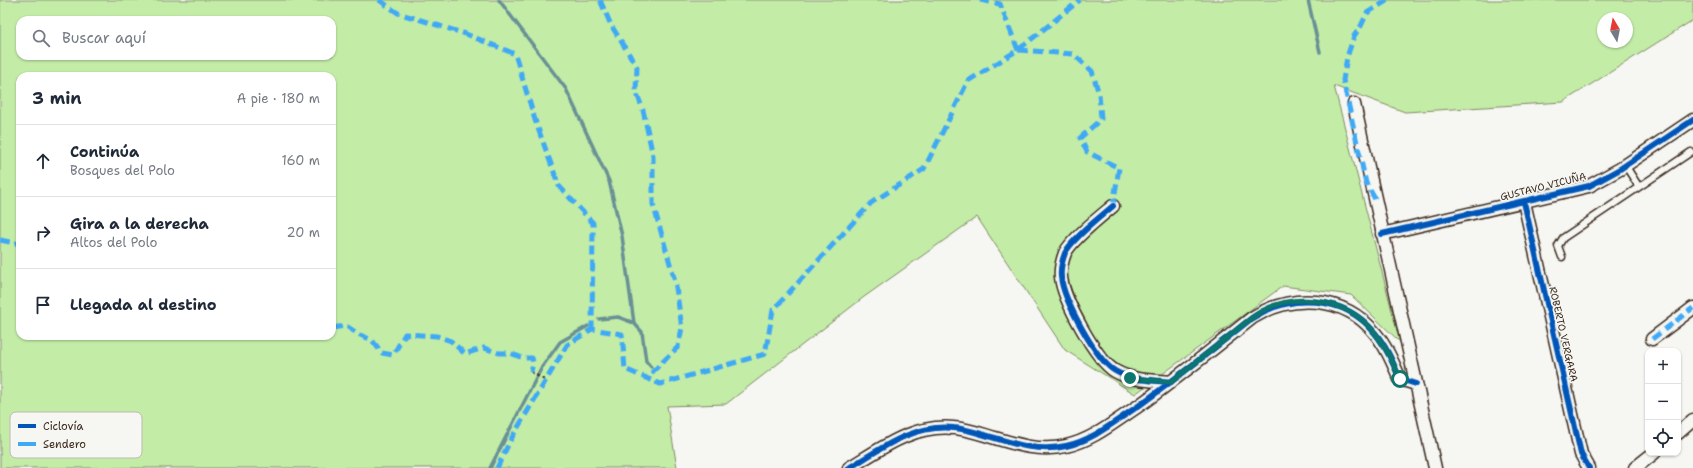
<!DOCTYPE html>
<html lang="es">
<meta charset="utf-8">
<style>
:root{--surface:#fff;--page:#f2f2f3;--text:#1f2937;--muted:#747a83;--line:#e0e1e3}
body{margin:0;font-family:"Shantell Sans",sans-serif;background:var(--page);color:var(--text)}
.controls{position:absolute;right:12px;bottom:12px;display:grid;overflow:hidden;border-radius:8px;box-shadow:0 1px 3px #0004}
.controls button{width:36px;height:36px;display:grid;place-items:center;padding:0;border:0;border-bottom:1px solid var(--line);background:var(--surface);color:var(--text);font:20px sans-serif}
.compass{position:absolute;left:1597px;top:12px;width:36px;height:36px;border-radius:50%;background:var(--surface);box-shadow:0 1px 3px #0004;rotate:350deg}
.stop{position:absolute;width:12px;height:12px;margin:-9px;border:3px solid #0f766e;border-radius:50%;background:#fff}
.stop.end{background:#0f766e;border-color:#fff;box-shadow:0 1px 4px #0008}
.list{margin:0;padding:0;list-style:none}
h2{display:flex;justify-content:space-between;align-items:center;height:52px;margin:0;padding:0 16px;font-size:17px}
h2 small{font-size:13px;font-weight:400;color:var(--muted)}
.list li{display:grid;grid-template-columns:26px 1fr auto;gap:12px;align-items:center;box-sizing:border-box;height:72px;padding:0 16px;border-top:1px solid var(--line)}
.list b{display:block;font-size:15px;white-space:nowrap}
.list p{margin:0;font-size:13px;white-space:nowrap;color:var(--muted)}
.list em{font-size:13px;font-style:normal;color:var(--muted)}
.icon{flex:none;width:22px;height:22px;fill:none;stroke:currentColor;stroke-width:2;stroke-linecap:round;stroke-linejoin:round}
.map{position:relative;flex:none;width:1693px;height:468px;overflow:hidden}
.search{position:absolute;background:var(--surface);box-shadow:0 1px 3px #0004;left:16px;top:16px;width:320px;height:44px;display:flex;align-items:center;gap:10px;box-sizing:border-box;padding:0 14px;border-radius:12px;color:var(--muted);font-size:15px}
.panel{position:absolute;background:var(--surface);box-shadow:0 1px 3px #0004;left:16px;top:72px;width:320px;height:268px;border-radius:12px}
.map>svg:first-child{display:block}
.green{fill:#c3eca7;stroke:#7f8b62;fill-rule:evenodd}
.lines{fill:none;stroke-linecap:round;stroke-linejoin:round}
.stream{stroke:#699195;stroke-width:3.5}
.lane-casing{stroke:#3b2a1e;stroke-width:9}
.street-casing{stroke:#3b2a1e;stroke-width:15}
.path{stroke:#3b2a1e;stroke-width:2;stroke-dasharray:3 3;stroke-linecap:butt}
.lane{stroke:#f6f6f2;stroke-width:6}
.street{stroke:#f6f6f2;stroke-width:12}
.quiet{stroke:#3fa9f5;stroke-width:5;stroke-dasharray:10 5;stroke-linecap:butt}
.cycleway-casing{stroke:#f6f6f2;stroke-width:8}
.cycleway{stroke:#0057b8;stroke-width:6}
.route{stroke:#0f766e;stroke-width:5}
.labels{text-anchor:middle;stroke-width:3.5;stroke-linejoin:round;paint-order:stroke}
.street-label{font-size:10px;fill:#3b2a1e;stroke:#f6f6f2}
.key{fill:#f6f6f2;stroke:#beb9b2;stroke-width:1}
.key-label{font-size:11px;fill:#3b2a1e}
</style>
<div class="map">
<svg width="1693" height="468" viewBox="0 0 1693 468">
<rect width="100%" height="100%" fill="#f6f6f2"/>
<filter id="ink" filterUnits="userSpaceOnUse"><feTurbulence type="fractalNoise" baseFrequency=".025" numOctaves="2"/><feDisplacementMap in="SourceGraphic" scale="8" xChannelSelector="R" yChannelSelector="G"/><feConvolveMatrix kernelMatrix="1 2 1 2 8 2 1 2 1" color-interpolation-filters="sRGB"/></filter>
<g filter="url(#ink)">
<!-- green -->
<path class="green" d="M0,0H1693V20L1563,102L1405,112L1334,86L1400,342L1351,295L1283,286L1135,394L1065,350L977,217L864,297L726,404L667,406L677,468H0ZM1603,18H1627V42H1603ZM20,20H332V56H20ZM20,76H332V336H20Z"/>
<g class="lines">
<!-- stream -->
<path class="stream" d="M499,0L566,89L609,181L622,236L634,323
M1308,0L1320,52
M599,319L618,317L634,323L642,332L646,361L651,367
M490,468L542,367L560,342L588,326"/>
<!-- lane casing -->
<g class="lane-casing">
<path id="lane" d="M1625,165L1639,187
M1562,257L1558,246L1563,238L1691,152"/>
</g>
<!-- street casing -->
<g class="street-casing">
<path id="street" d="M1354,104L1435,468
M1524,202L1581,454L1589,468
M1113,206C1100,217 1072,239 1065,253C1062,261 1060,269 1061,277C1063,299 1096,360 1115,371C1132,381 1152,380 1171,382
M1382,234L1589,186L1620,169L1693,120
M1652,339L1693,308
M1678,433L1693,420
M849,468C882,448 913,424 954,428C968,429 981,434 995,438C1018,445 1041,452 1066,446C1093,440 1114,422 1137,407C1176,379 1214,348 1252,318C1291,293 1344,295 1375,333C1386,346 1393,363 1400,379L1416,384
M1635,468L1654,453"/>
</g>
<!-- path -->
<path class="path" d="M531,372L546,381"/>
<!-- lane -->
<use href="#lane" class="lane"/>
<!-- street -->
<use href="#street" class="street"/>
<!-- quiet -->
<path class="quiet" d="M379,0L398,13L466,34L515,54L535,120L559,186L593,223L592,329
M600,0L611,25L637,67L636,91L643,110L653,156V204L675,281L682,328L678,347L646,378
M980,0L1000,4L1018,50
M1018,50L1073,54L1092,71L1099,94L1101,119L1080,138L1087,152L1119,168L1113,206
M1375,199L1366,183L1343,80L1347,57L1354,36L1361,26L1367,13L1388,0
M0,240L20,244
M332,328L346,326L360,335L372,340L382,353L393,355L405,334L437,336L451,341L465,354L484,348L499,353H509L523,358H532L533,362L531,372
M1652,339L1693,308
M497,468L511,439L567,345L592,329L622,334L625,369L660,384L765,354L773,310L871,203L924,169L968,81L1018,50L1080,0"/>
<!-- cycleway casing -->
<g class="cycleway-casing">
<path id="cycleway" d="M1524,202L1581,454L1589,468
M1113,206C1100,217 1072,239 1065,253C1062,261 1060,269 1061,277C1063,299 1096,360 1115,371C1132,381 1152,380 1171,382
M1382,234L1589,186L1620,169L1693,120
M849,468C882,448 913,424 954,428C968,429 981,434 995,438C1018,445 1041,452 1066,446C1093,440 1114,422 1137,407C1176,379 1214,348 1252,318C1291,293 1344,295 1375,333C1386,346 1393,363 1400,379L1416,384"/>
</g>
<!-- cycleway -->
<use href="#cycleway" class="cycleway"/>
</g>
</g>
<g class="lines" filter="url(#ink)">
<!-- route -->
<path class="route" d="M1130,378L1171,382C1190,367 1209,352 1228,337C1239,328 1250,318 1262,311C1299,291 1349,300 1375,333C1386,347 1393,363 1400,379"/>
</g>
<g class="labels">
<!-- street labels -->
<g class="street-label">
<text transform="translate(1543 186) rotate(-14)" y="4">GUSTAVO VICUÑA</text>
<text transform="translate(1564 334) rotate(77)" y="4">ROBERTO VERGARA</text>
</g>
</g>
<!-- legend -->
<rect x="10" y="412" width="132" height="46" rx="6" class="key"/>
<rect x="18" y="424" width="18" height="4" fill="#0057b8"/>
<rect x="18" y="442" width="18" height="4" fill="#3fa9f5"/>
<g class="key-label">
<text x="43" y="430">Ciclovía</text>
<text x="43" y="448">Sendero</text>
</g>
</svg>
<div class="controls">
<button>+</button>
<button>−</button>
<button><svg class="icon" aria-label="locate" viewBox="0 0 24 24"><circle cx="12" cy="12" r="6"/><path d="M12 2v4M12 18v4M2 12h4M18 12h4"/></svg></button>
</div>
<svg class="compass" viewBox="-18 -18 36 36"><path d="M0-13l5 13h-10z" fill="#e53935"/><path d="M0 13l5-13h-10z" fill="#747a83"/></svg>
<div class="stop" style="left:1400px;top:379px"></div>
<div class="stop end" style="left:1130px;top:378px"></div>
<div class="search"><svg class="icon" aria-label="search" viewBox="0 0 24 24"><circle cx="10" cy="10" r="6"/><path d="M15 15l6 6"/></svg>Buscar aquí</div>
<section class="panel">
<h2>3 min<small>A pie · 180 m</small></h2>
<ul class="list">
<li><svg class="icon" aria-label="ahead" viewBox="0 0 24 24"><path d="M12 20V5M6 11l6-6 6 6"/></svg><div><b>Continúa</b><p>Bosques del Polo</p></div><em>160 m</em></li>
<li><svg class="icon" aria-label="right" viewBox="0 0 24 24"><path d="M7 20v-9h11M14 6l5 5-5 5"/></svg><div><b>Gira a la derecha</b><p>Altos del Polo</p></div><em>20 m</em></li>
<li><svg class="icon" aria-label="arrive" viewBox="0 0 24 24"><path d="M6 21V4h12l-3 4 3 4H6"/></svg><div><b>Llegada al destino</b></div></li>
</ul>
</section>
</div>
